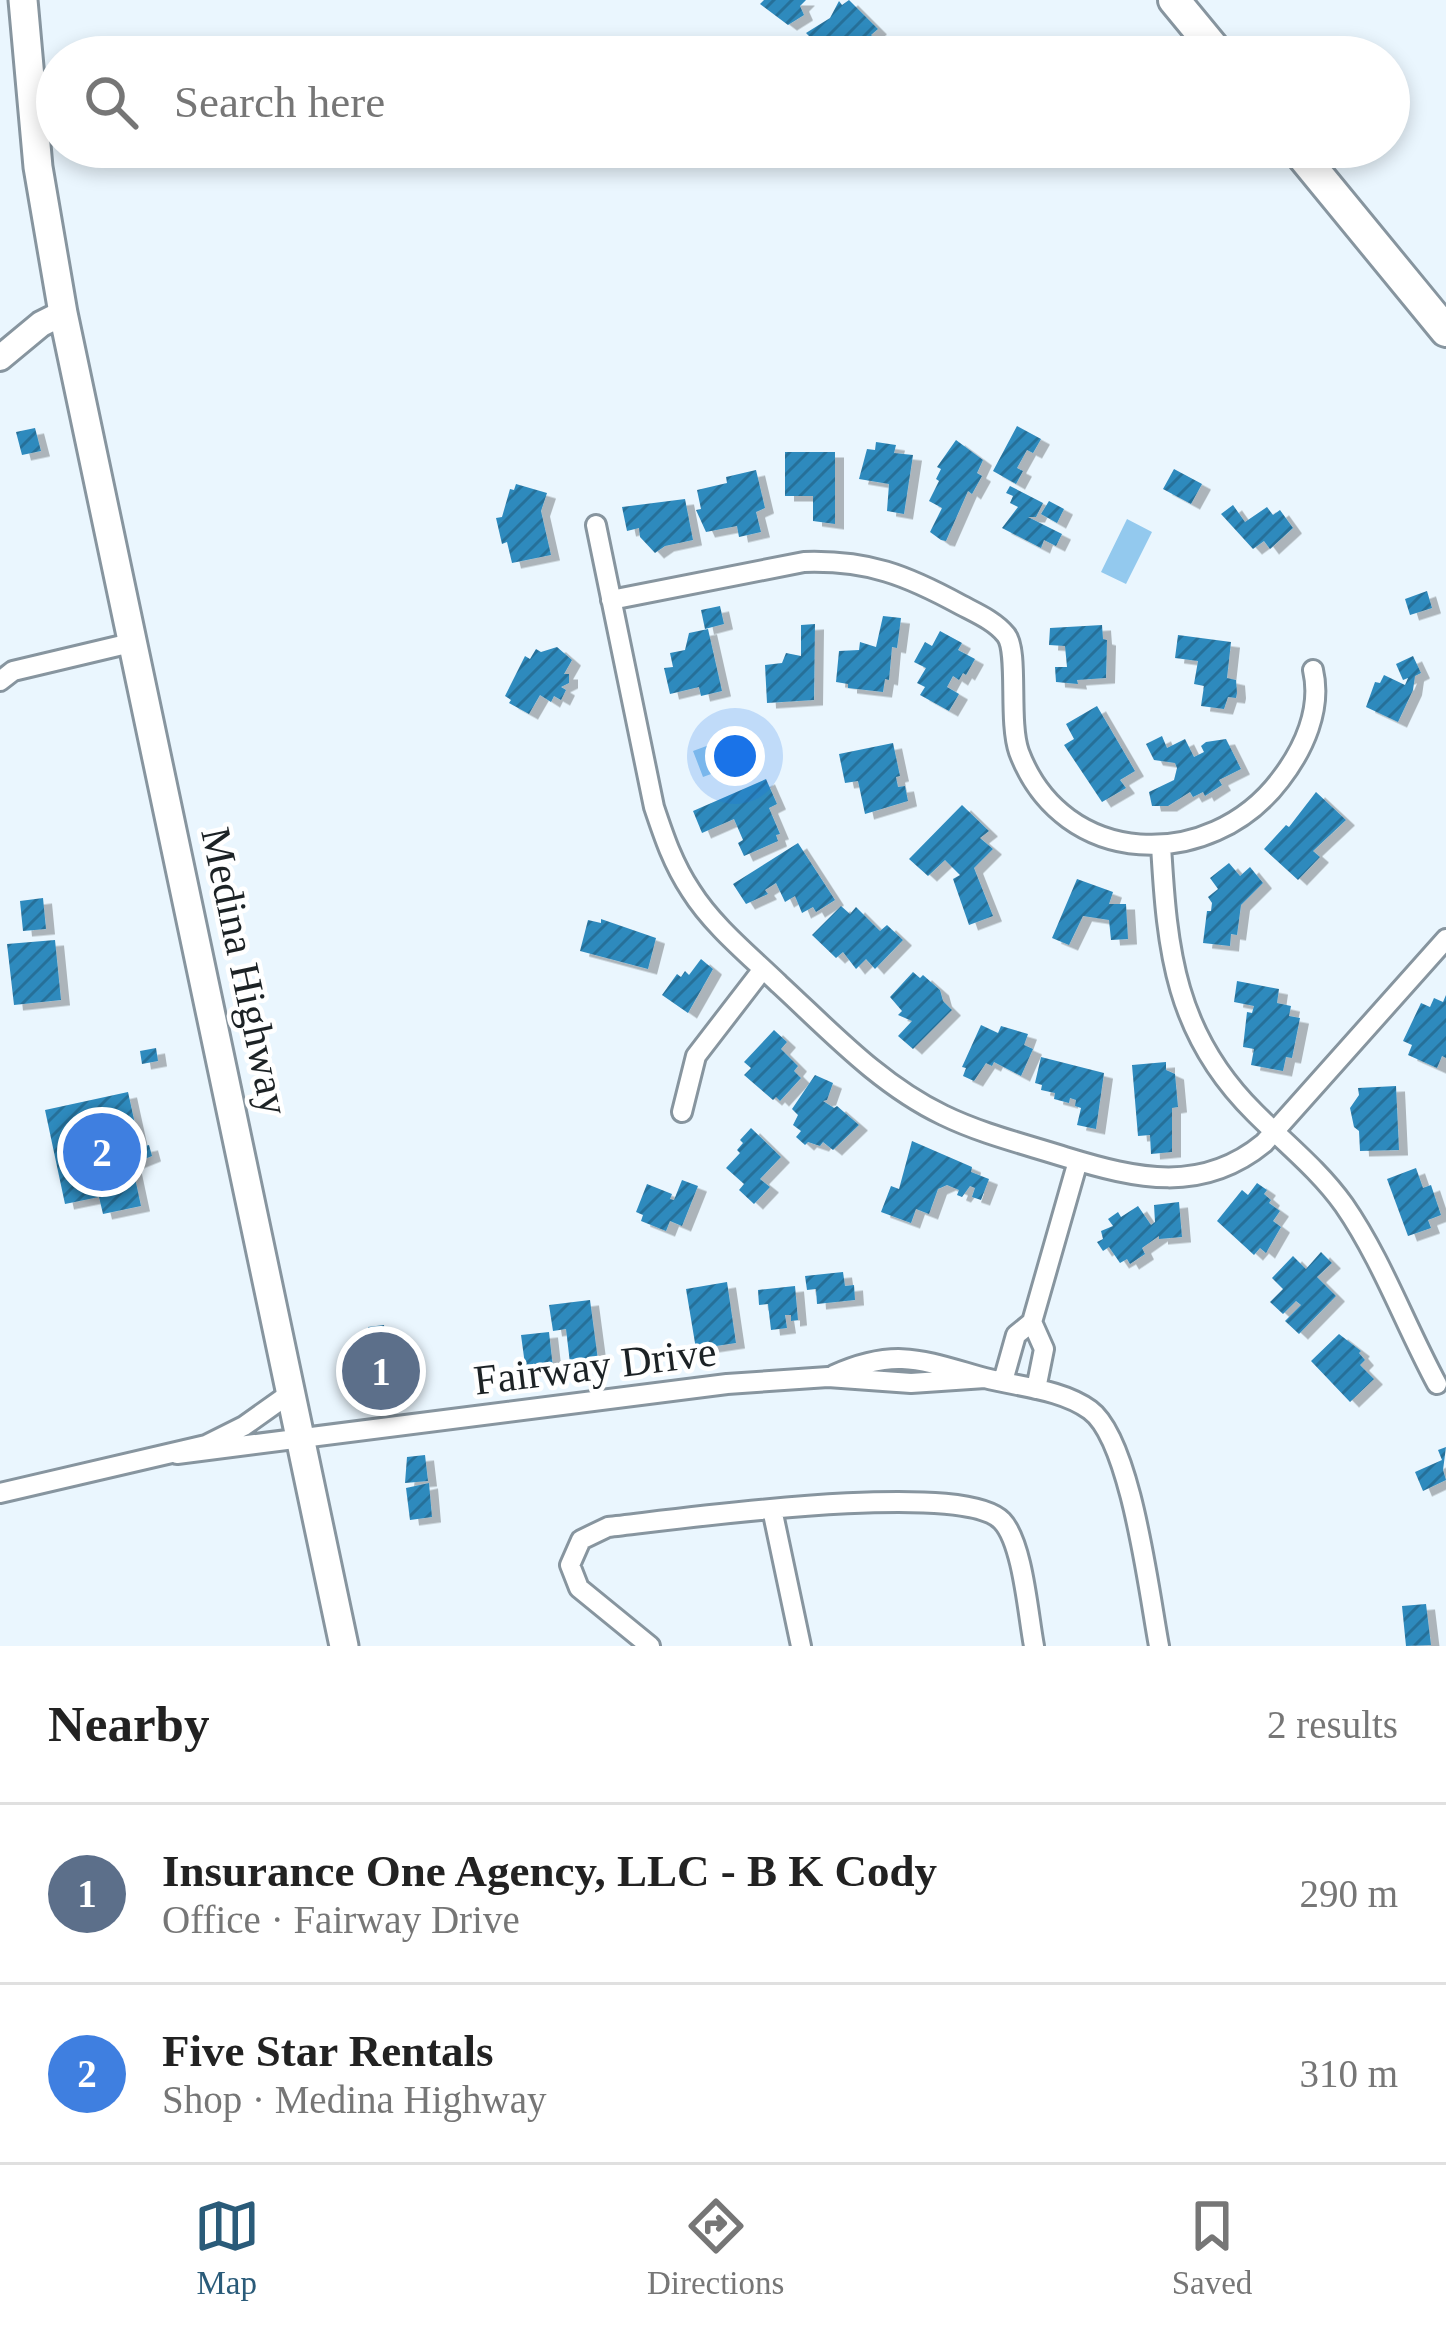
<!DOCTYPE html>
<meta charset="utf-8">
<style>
:root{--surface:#fff;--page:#f6f6f6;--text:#222;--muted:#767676;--line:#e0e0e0;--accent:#2a5b79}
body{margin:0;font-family:Georgia,serif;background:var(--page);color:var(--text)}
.you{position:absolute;left:735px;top:756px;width:42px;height:42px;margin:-30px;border:9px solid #fff;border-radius:50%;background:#1a73e8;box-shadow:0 0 0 18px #1a73e833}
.badge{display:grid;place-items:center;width:78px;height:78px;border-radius:50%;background:var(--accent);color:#fff;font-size:39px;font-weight:700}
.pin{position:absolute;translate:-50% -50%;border:6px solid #fff;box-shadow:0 3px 12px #0006}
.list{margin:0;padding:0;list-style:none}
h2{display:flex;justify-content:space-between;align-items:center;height:156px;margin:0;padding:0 48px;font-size:51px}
h2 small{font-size:39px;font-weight:400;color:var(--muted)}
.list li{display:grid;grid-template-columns:78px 1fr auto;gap:36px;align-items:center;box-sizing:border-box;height:180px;padding:0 48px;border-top:3px solid var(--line)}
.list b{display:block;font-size:45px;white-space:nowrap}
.list p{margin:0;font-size:39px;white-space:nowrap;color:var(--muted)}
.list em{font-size:39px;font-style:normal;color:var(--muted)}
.icon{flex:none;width:66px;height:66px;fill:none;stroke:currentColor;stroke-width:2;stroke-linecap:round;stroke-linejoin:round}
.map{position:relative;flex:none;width:1446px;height:1646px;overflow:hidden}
.search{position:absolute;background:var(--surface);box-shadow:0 6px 18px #0003;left:36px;right:36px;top:36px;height:132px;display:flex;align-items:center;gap:30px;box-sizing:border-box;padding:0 42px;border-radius:66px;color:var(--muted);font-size:45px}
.sheet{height:516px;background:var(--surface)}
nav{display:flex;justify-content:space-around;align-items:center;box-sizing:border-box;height:168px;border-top:3px solid var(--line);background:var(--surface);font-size:33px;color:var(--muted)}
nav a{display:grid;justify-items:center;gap:6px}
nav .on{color:var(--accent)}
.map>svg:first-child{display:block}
.pitch{fill:#93c9ee}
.building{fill:url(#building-hatch);filter:url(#shadow)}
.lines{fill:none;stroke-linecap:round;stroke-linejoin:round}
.minor-casing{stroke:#87959f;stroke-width:24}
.tertiary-casing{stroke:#87959f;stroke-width:30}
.secondary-casing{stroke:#87959f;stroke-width:33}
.primary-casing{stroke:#87959f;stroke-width:36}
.minor{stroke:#fff;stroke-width:18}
.tertiary{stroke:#fff;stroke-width:24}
.secondary{stroke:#fff;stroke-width:27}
.primary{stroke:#fff;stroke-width:30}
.labels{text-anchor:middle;stroke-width:9;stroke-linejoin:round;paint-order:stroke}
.street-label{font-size:42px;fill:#1c2225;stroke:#fff}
</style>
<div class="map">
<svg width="1446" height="1646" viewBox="0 0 1446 1646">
<defs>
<pattern id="building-hatch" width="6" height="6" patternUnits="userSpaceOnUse" patternTransform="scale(3)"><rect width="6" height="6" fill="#2f8abd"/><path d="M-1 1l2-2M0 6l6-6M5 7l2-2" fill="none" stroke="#277099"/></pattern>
<filter id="shadow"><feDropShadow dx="9" dy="5.5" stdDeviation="0" flood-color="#0004"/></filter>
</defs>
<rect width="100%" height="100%" fill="#eaf6fe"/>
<!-- pitch -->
<path class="pitch" d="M1127,519L1152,532L1126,584L1101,572Z
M747,731L757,757L703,777L693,751Z"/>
<!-- building -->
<path class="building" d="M764,0H806L800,6L804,15L788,25L760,4Z
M849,0L878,29L871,35L874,38L854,51L853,57H818L804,41L809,36L806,33L830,18L839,1L842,5Z
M726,41L743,57H710Z
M1017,426L1041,439L1033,453L1027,450L1017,468L1023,471L1016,484L993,471Z
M35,428L41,451L22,455L16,432Z
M956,440L983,460L977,473L982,476L972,494L968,491L946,541L941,540L930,532L942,508L929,501L939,481L936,479L941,469L937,467Z
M876,442L896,445L894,453L913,455L904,514L887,511L889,484L859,479L867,449L875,450Z
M785,452H835V524L813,521V496H785Z
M1174,469L1202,484L1191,504L1163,489Z
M756,470L765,508L756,512L761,532L739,537L737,526L706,532L696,510L701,509L697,490L727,483L726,477Z
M516,484L547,493L541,511L551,555L512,563L507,542L502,544L496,518L502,517L510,489L514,490Z
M1010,486L1043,503L1036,517H1028L1062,534L1056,546L1044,540L1041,548L1002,528L1018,507L1010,503L1013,496L1006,493Z
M685,499L693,540L665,546L655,553L640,537L639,528L627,531L622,507Z
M1049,501L1064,509L1057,523L1041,514Z
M1233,505L1245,522L1267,507L1273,515L1280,510L1293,528L1270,549L1264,541L1253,549L1221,514Z
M1427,591L1432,608L1410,615L1405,599Z
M720,606L724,624L705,629L701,610Z
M883,616L901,618L897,648L892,647L889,680L885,679L883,692L848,688V684L836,682L839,651L859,650L860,642L876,647Z
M815,624L814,700L767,703L765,665L782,663L786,653L801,656V625Z
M1102,625L1103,639L1107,640L1106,678L1077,680L1078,684L1056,682L1055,667H1067L1065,646L1049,645L1050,628Z
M708,629L722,691L701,696L699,687L670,694L664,668L673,667L670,653L685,650L689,633Z
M940,631L962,643L958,650L975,659L966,675L963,673L959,680L953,676L947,687L959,694L949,711L920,695L925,687L917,683L926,668L914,662L925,642L932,646Z
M1178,635L1231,642L1227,678L1236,680L1237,693L1236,698L1228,697L1224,709L1201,706L1204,686L1194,684L1198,661L1175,658Z
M557,647L572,660L564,674H569V683L561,687L566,690L561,700L554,696L551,702L540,695L529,714L509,703L511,700L505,696L525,656L530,659L536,649L541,652Z
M1413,656L1421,673L1415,676L1413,690L1398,722L1366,707L1375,682L1380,683L1384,675L1405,685L1408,678L1403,680L1396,664Z
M1097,706L1135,771L1120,780L1126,788L1102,802L1064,745L1074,739L1066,724Z
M1162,736L1167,748L1185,739L1194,757L1204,752L1201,746L1206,742L1226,739L1241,769L1219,780L1222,785L1205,796L1203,792L1193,797L1190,792L1168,806H1152L1149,792L1174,780L1177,768L1175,763L1154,760L1146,744Z
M893,743L900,776L896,777L898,787L905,786L908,801L865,814L858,781L845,783L839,754Z
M766,779L777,804L769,808L780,834L776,835L778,841L744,856L738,843L743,840L734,819L702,833L693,811Z
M1316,792L1346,820L1313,851L1320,857L1298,880L1264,849L1286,825L1289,827Z
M962,805L989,831L980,838L993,849L974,868L993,916L969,925L953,879L960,875L945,860L928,876L909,859Z
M798,843L835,900L816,912L813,907L802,913L795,896L785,902L776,883L765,890L768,894L746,904L733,884Z
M1229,863L1240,876L1250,867L1263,883L1241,905L1237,935L1231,934L1230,946L1203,943L1207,911H1211L1212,903L1208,897L1218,889L1210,878Z
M1077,879L1113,892L1109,904H1126L1128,939L1111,940L1109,920L1083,916L1069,945L1052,938Z
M43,898L46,929L23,931L20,901Z
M841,906L850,914L856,907L880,931L887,925L903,940L875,969L866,959L856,969L843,952L836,958L812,935Z
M601,919L656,938L648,969L580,951L588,920L601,923Z
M55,940L61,1000L14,1005L7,944Z
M701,959L713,969L688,1013L662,995L677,974L681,977L685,971L689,975Z
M913,972L920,978L923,975L940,990L943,1001L952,1010L913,1049L898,1036L912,1021L898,1015L902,1011L890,997Z
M1237,981L1279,989L1277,1003L1291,1006L1289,1016L1300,1018L1292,1058L1286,1057L1283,1071L1251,1065L1254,1049L1243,1047L1247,1012L1252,1013L1254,1006L1234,1002Z
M1446,995V1058L1442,1056L1437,1068L1408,1055L1412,1045L1403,1041L1421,1003L1430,1007L1434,998L1443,1002Z
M981,1025L998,1033L1001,1026L1028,1034L1024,1045L1033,1049L1021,1076L994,1062L992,1066L986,1063L974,1081L963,1076L966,1068L962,1067Z
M774,1030L787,1042L781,1049L798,1066L794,1071L801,1078L780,1101L776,1097L773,1100L744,1075L751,1068L744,1062Z
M156,1048L158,1061L142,1064L140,1051Z
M1041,1057L1104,1073L1096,1129L1077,1125L1081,1108L1075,1106L1076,1100L1070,1098L1069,1103L1054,1099L1055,1093L1041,1090L1042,1085L1035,1083Z
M1166,1062V1070L1175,1074L1178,1107L1172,1108V1152L1151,1154L1150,1135L1138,1136L1132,1065Z
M815,1075L833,1083L827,1100L823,1101L834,1108L837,1106L859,1125L833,1150L823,1142L820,1146L808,1142L805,1145L796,1137L801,1131L793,1125L798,1115L792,1109Z
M1396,1086L1399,1150L1360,1151L1359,1131L1354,1127L1350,1108L1359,1095L1358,1088Z
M128,1092L140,1147L149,1145L152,1156L132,1164L141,1206L103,1214L99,1197L65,1204L45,1110Z
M751,1128L781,1157L760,1179L770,1187L754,1204L739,1190L744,1184L726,1168L740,1153L737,1150L743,1143L740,1140Z
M912,1141L972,1167L971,1172L989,1179L981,1200L972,1197L975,1188L970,1186L962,1197L957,1195L959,1190L947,1185L938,1189L929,1214L916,1209L911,1223L881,1212L891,1186L899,1189Z
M1416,1168L1423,1188L1431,1185L1441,1215L1428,1220L1431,1228L1408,1236L1387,1179Z
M682,1180L698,1186L682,1226L670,1221L666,1231L641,1221L643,1215L636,1212L647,1184L672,1194L670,1199L674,1200Z
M1257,1183L1267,1190L1264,1194L1271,1200L1269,1203L1280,1211L1273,1221L1281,1227L1266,1253L1260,1248L1254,1255L1217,1221L1242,1190L1248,1195Z
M1179,1202L1182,1237L1159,1239V1236L1142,1248L1145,1254L1130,1264L1127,1259L1120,1263L1109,1247L1103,1251L1097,1242L1103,1239L1101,1231L1113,1226L1108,1219L1118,1212L1121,1217L1138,1206L1151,1225L1155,1222L1154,1205Z
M1321,1252L1332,1263L1317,1277L1336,1296L1299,1334L1285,1321L1301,1305L1296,1301L1283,1314L1270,1302L1283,1289L1272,1278L1293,1256L1306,1269Z
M843,1272L845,1286L854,1285L855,1300L817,1304L816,1289L807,1290L805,1276Z
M727,1282L736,1343L696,1349L686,1289Z
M795,1286L798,1320L791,1321V1315H785L787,1328L771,1330L768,1304L759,1305L758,1290Z
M590,1300L598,1360L570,1363L566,1329L553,1331L549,1305Z
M384,1325L388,1363L407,1361L409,1377L374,1381L368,1327Z
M549,1332L553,1368L526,1372L521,1335Z
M1339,1334L1361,1351L1359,1353L1365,1360L1360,1365L1374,1379L1350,1402L1311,1361Z
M1446,1447L1443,1470L1446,1480L1423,1491L1415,1472L1442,1460L1438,1450Z
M425,1455L428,1481L405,1483L407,1457Z
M429,1483L432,1517L410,1520L406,1488Z
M1426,1604L1431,1645L1406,1646L1402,1606Z"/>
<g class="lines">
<!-- minor casing -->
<g class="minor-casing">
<path id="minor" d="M596,525L654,807C664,837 673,864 691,891C713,926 749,955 779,984C830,1031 880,1085 943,1115C982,1134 1024,1144 1065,1157C1137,1179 1202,1194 1264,1143L1446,939
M611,600L804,562C868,560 906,575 961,605C976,613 995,621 1006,635C1019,651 1008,721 1019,752C1063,869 1210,872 1280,780C1304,749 1322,709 1313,670
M0,681L13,671L135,642
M1161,845C1167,951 1175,1034 1255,1113C1286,1144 1319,1170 1344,1205C1382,1260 1405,1325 1437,1384
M682,1112L696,1056L763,969
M1032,1322L1044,1349L1036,1389
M834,1375C896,1347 924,1361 985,1378C1019,1387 1061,1389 1090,1410C1131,1440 1149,1593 1159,1646
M1003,1381L1016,1335L1032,1322L1078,1161
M177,1454L727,1384L828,1377L911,1383L985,1378
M0,1493L206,1445L244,1426L289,1394
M772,1509L801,1646
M650,1646L579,1588L570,1565L581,1540L608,1527C674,1520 962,1478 1002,1521C1023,1543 1028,1615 1034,1646"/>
</g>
<!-- tertiary casing -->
<g class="tertiary-casing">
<path id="tertiary" d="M0,358L41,324L63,313"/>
</g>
<!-- secondary casing -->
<g class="secondary-casing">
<path id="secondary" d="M23,0L38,167L63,313L344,1646"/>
</g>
<!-- primary casing -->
<g class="primary-casing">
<path id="primary" d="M1174,0L1221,57
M1295,147L1446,331"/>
</g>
<!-- minor -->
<use href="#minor" class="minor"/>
<!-- tertiary -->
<use href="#tertiary" class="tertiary"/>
<!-- secondary -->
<use href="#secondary" class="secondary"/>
<!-- primary -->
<use href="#primary" class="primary"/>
</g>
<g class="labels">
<!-- street labels -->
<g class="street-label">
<text transform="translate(246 971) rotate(78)" y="15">Medina Highway</text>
<text transform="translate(595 1365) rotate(-7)" y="15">Fairway Drive</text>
</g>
</g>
</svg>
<div class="you"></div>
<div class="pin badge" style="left:381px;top:1371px;background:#5c6f8a">1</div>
<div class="pin badge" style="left:102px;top:1152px;background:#3f7fe0">2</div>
<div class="search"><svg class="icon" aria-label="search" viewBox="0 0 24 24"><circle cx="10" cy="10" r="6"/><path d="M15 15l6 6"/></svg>Search here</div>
</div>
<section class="sheet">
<h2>Nearby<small>2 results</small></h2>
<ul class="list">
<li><span class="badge" style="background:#5c6f8a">1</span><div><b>Insurance One Agency, LLC - B K Cody</b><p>Office · Fairway Drive</p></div><em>290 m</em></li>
<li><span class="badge" style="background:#3f7fe0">2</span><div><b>Five Star Rentals</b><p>Shop · Medina Highway</p></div><em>310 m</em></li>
</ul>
</section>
<nav>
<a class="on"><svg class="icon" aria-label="map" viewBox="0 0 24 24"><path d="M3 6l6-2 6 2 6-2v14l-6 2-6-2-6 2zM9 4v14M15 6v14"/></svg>Map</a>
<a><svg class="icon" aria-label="directions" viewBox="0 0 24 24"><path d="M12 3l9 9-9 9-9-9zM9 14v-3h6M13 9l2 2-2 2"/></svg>Directions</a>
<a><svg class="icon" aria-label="saved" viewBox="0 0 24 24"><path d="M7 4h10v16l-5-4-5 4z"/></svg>Saved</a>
</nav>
